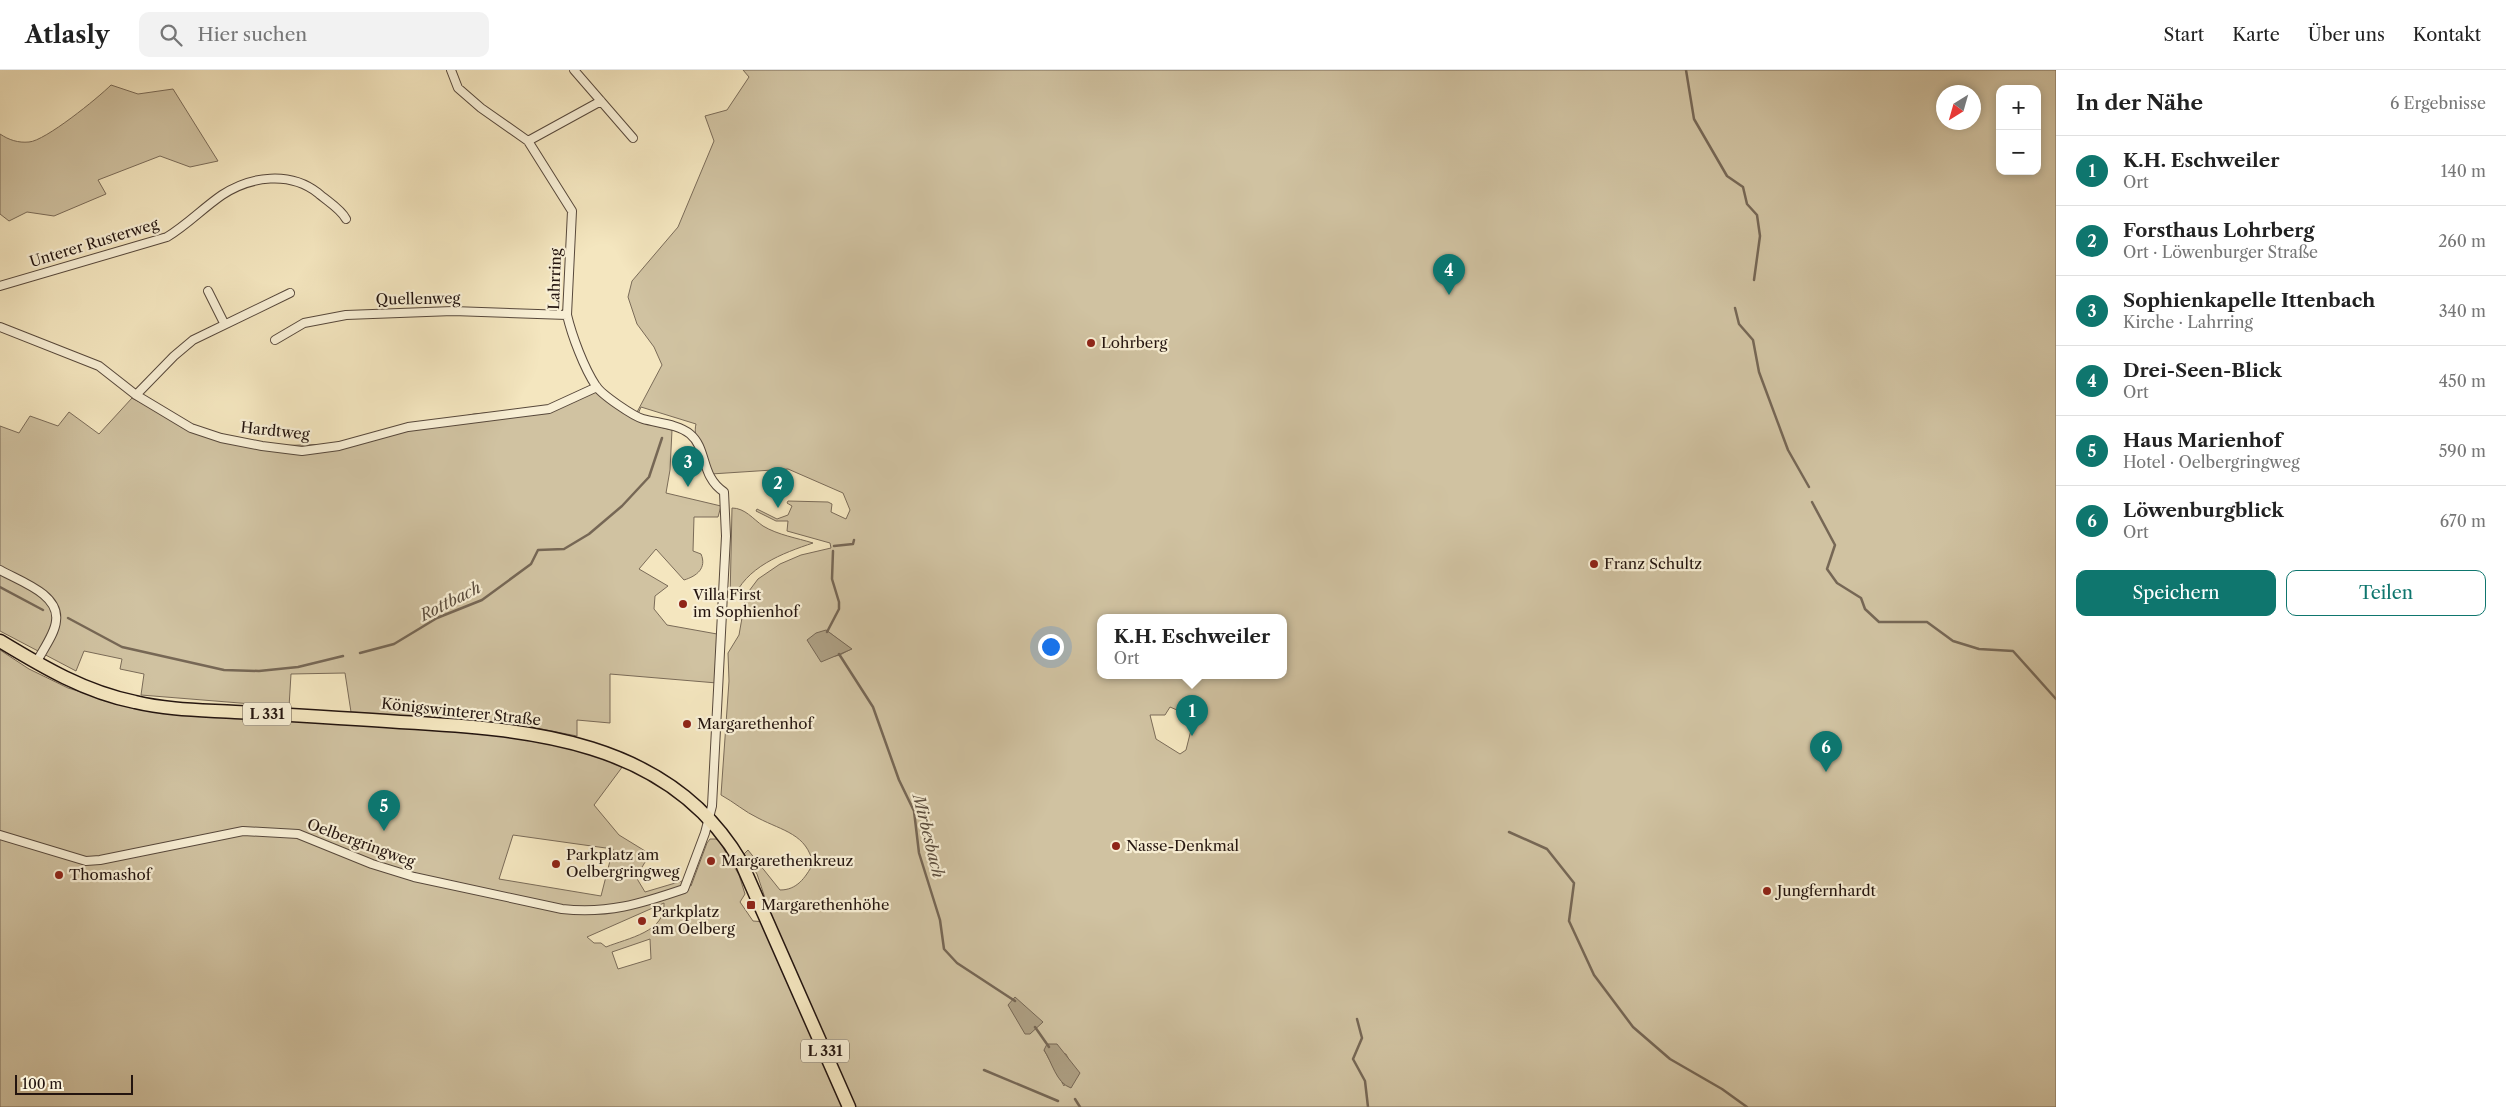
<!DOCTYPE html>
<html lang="de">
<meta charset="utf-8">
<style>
:root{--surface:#fff;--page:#f2f2f2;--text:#222;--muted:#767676;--line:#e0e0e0;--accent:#0f766e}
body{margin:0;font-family:"Libre Caslon Text",serif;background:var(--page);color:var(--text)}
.controls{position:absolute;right:15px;top:15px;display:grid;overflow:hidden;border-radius:10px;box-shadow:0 2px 8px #0003}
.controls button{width:45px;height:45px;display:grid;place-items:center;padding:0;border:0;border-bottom:1px solid var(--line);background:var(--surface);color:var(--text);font:25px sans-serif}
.compass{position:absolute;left:1936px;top:15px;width:45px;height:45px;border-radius:50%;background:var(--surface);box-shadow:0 2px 8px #0003;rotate:217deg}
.scale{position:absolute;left:15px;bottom:12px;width:118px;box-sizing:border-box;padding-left:5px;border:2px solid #23140f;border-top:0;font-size:14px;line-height:18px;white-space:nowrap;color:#23140f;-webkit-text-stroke:4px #f8efd5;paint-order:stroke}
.you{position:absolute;left:1050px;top:576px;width:18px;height:18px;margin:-12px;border:4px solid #fff;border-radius:50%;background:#1a73e8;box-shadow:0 0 0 8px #1a73e833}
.badge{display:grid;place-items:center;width:32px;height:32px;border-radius:50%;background:var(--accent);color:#fff;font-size:16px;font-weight:700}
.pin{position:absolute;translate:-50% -41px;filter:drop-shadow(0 1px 2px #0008)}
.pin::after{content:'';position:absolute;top:26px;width:18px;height:15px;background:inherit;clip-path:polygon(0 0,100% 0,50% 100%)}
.popup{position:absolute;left:1097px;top:544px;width:190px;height:65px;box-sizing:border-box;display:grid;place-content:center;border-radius:10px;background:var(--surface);filter:drop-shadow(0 1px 4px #0005);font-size:16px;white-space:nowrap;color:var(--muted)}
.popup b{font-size:19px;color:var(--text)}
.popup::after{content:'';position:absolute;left:50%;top:100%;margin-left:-10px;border:10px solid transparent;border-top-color:var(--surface)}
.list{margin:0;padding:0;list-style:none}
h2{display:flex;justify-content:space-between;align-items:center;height:65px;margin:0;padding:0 20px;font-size:21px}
h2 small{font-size:16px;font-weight:400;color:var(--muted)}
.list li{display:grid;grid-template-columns:32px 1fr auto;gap:15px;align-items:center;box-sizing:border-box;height:70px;padding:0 20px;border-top:1px solid var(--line)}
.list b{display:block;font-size:19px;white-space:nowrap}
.list p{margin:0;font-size:16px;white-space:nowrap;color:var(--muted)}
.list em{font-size:16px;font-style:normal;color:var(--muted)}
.actions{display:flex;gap:10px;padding:15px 20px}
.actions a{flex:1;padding:11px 0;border:1px solid var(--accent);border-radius:10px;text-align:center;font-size:18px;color:var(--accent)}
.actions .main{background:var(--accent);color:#fff}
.icon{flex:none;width:28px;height:28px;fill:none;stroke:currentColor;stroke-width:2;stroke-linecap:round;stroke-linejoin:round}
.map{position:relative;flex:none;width:2056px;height:1037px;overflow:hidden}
header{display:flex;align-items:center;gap:30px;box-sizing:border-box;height:70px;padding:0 25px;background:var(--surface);border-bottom:1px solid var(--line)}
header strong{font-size:24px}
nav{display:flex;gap:28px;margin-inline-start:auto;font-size:18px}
.search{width:350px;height:45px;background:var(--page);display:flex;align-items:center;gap:12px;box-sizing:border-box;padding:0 18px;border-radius:10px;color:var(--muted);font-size:19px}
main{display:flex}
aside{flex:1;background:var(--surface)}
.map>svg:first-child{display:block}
.green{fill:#d0c2a1;stroke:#7a6b58;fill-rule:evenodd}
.water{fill:#ad9f83;stroke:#766755}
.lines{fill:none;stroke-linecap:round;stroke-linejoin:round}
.stream{stroke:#766755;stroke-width:2.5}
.street-casing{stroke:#57483b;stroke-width:10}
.primary-casing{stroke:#23140f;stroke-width:15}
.street{stroke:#f8efd5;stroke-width:8}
.primary{stroke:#f4e6bf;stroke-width:12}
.poi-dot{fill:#8f2418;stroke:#f8efd5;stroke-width:2}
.labels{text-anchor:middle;stroke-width:4.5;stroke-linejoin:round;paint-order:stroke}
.shield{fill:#f8efd5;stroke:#63564a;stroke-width:1}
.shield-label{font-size:14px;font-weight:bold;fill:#23140f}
.street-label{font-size:15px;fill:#23140f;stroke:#f8efd5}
.poi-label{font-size:15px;fill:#23140f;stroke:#f8efd5;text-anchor:start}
.water-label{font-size:16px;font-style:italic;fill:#5a4c3d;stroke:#f8efd5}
</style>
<header>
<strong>Atlasly</strong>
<div class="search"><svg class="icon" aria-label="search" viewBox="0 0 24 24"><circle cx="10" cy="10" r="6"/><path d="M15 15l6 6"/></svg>Hier suchen</div>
<nav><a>Start</a><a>Karte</a><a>Über uns</a><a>Kontakt</a></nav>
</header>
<main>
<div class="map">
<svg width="2056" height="1037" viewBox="0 0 2056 1037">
<rect width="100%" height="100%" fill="#f4e6bf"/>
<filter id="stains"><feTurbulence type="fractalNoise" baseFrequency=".004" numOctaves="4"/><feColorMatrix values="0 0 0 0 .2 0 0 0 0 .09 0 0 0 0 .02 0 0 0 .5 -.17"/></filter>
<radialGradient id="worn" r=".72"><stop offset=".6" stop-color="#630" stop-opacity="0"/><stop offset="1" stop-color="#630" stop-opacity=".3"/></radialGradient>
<!-- green -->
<path class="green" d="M743,0H2056V1037H853L768,837L757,804L744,784L748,780L780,820C797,820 805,808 813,794C807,764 783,761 758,748C745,742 734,732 721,725L729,611L728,583L739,565L746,525L758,509L780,494L801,485L831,478L830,473L787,461L788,451H776L756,441L757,439L777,449L788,445L792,436L787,433L788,431L828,432L832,434L831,442L846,449L850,440L843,423L788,399L711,404C705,390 692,369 696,354L641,337L638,344H636L662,295L654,277L637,254L628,227L632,211L678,157L714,71L705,46L727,40L749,7ZM2000,19H2037V101H2000ZM1944,22H1974V52H1944ZM1101,547H1283V605H1101ZM826,560L851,579L840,585L831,587ZM1170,637L1184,643L1185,651L1192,656L1186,680L1180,684L1156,669L1150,645H1165ZM1044,980L1066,984L1071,994L1064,1016Z
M111,15L138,24L173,19L218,91L190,97L160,86L98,110L106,124L54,146L27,142L9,151L0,144V64C9,70 18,73 29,72C45,71 98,28 111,15Z
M594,316L640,352L672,360L670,400L666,423L721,436L718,447H694L693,481L701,484C707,498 697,506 684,510L656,479L639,499L668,516L655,526L654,539L667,555L717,564V613L610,604V653L577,650V666L516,654L351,642L345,603L291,604L289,637L141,625L144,604L120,599L122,589L84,581L76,601L0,561V356L19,363L30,346L58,356L69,342L99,364L132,328L192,360L264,376L339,374L474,344L548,338Z
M732,438C745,438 753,449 763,456C778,465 797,468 813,473C783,483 745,497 733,530H730Z
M0,580L29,599L68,618L117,633L514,664L575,675L623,696L594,735L619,765L650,784L636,807L645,822L682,811L691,816L707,773L710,769H718L739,805L745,824L740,832L753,851L766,852L843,1037H0ZM513,765L613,779L601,826L499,809ZM664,833C666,862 628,868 606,877L601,873H594L587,867ZM650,869L651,889L618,899L612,882Z"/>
<!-- water -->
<path class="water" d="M826,560L852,579L821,592L807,570L816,563Z
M1015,927L1043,952L1030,964H1025L1008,935Z
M1047,974H1057L1080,1003L1071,1018C1056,1013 1052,992 1044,980Z"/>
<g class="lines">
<!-- stream -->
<path class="stream" d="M1686,0L1694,49L1727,106L1743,117L1747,134L1757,145L1760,166L1754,210
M1735,238L1739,254L1753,270L1759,302L1788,380L1809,417
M1812,432L1835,475L1827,499L1837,513L1861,528L1865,539L1879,552H1927L1953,571L1979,579L2013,581L2056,629
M834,476L853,474L854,470
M0,517L43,540
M68,548L122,577L224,600L259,601L298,597L343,586
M827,562L839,539V532L832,509L833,481
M360,583L394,574L437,548L482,530L531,494L538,480L564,479L589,464L622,436L649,407L662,368
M839,584L873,637L899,710L914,741L919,783L940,850L944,879L957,893L1015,931
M1509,762L1547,779L1574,813L1569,851L1594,905L1633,957L1670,989L1722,1019L1747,1037
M1357,949L1362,968L1353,989L1365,1011L1368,1037
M1035,957L1049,977
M984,1000L1058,1031
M1075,1029L1080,1037"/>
<!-- street casing -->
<g class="street-casing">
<path id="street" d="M574,0L633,68
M528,71L601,31
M0,216L167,167C187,155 203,138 222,125C251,106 290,101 318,123C327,131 341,139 346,149
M208,221L224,253
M0,257L99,296L136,325L191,358L221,368L262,376L302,381L339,376L408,357L549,339L597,317
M275,270L304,253L346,245L453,241L567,245
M136,325L174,286L193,270L290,223
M0,500C19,511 60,524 56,551C55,564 42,581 36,593
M0,765L86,791L100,790L243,761L298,764L372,794L414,807L562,839C608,844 640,834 684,819L705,763L712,736L726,466L724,422C700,406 708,379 690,364C678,354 657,353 643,349C633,346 602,325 596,316C584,298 572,266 567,245L572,141L528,71L481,38L458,18L451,0"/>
</g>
<!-- primary casing -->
<g class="primary-casing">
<path id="primary" d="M0,571C43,597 85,622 135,632C168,640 202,640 235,642C290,645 345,648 400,652C528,659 669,669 741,792L849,1037"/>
</g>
<!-- street -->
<use href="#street" class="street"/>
<!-- primary -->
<use href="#primary" class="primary"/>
</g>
<!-- markers -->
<g class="poi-dot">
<circle cx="1091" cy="273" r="5"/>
<circle cx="1594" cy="494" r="5"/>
<circle cx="683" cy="534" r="5"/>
<circle cx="687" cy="654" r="5"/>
<circle cx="1116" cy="776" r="5"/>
<circle cx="711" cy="791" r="5"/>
<circle cx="556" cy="794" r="5"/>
<circle cx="59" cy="805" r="5"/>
<circle cx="1767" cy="821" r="5"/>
<rect x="746" y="830" width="10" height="10" rx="2.5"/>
<circle cx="642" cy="851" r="5"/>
</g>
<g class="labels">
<!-- shield labels -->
<g class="shield">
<rect x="243" y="632.5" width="48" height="23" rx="4"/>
<rect x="801" y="969.5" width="48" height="23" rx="4"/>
</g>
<g class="shield-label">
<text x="267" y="649">L 331</text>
<text x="825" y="986">L 331</text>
</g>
<!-- street labels -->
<g class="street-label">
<text transform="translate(94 173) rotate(-17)" y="5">Unterer Rusterweg</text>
<text transform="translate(555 209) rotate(-88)" y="5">Lahrring</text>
<text transform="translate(418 229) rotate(-1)" y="5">Quellenweg</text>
<text transform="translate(275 361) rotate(6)" y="5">Hardtweg</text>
<text transform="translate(461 642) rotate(6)" y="5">Königswinterer Straße</text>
<text transform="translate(361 773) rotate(20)" y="5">Oelbergringweg</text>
</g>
<!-- poi labels -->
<g class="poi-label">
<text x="1101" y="278">Lohrberg</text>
<text x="1604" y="499">Franz Schultz</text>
<text x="693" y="530">Villa First<tspan x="693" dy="17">im Sophienhof</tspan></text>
<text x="697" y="659">Margarethenhof</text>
<text x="1126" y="781">Nasse-Denkmal</text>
<text x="566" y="790">Parkplatz am<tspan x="566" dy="17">Oelbergringweg</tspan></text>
<text x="721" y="796">Margarethenkreuz</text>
<text x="69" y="810">Thomashof</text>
<text x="1777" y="826">Jungfernhardt</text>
<text x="761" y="840">Margarethenhöhe</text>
<text x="652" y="847">Parkplatz<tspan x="652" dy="17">am Oelberg</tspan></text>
</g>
<!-- water labels -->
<g class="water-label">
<text transform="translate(450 531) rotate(-27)" y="6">Rottbach</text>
<text transform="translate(929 766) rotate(76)" y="6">Mirbesbach</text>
</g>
</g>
<rect width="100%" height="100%" filter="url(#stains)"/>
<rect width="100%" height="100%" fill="url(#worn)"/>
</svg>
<div class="controls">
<button>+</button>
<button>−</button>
</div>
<svg class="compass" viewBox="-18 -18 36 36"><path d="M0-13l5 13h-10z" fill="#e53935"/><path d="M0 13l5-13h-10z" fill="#767676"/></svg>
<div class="scale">100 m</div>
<div class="you"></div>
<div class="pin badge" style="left:1192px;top:666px">1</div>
<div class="popup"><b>K.H. Eschweiler</b>Ort</div>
<div class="pin badge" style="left:778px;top:438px">2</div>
<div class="pin badge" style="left:688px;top:417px">3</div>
<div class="pin badge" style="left:1449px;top:225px">4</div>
<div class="pin badge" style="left:384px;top:761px">5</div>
<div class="pin badge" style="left:1826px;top:702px">6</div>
</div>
<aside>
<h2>In der Nähe<small>6 Ergebnisse</small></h2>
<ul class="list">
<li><span class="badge">1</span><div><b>K.H. Eschweiler</b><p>Ort</p></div><em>140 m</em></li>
<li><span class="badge">2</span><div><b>Forsthaus Lohrberg</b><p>Ort · Löwenburger Straße</p></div><em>260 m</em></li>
<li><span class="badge">3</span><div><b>Sophienkapelle Ittenbach</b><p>Kirche · Lahrring</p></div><em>340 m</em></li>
<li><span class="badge">4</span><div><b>Drei-Seen-Blick</b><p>Ort</p></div><em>450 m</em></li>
<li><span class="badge">5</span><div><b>Haus Marienhof</b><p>Hotel · Oelbergringweg</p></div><em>590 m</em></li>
<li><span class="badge">6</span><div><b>Löwenburgblick</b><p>Ort</p></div><em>670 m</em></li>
</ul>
<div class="actions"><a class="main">Speichern</a><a>Teilen</a></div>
</aside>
</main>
